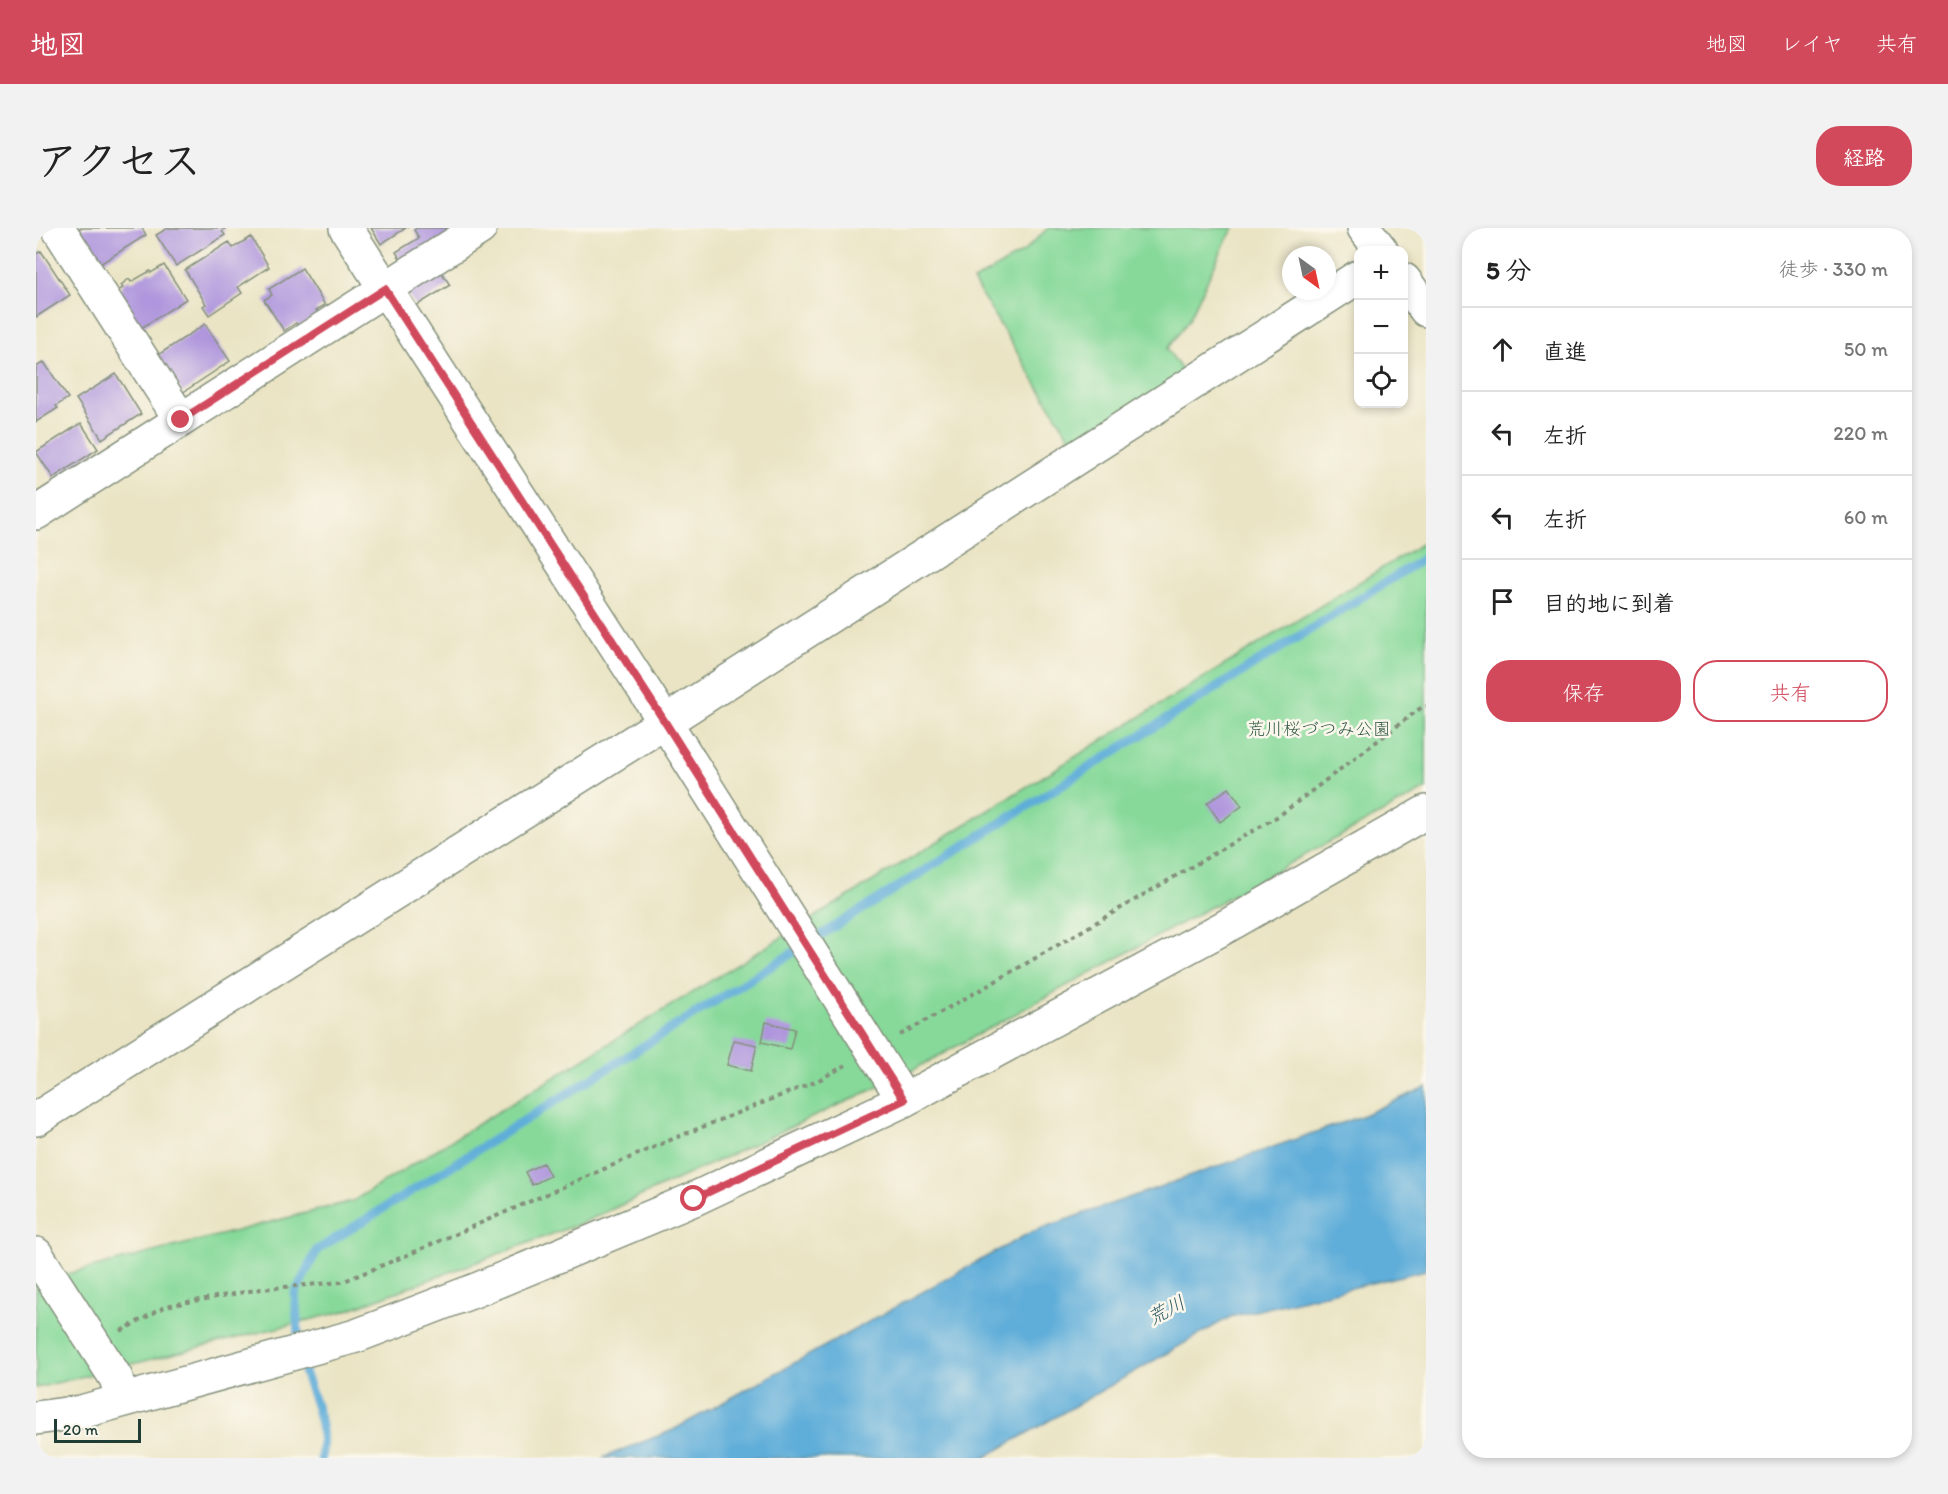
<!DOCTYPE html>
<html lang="ja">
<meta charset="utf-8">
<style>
:root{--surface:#fff;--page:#f2f2f2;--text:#222;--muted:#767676;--line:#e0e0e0;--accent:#d1495b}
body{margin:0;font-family:Itim,"Klee One",sans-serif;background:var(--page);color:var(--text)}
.controls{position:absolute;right:18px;top:18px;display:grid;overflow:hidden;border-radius:12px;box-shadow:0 3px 9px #0003}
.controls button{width:54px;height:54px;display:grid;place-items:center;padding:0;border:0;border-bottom:2px solid var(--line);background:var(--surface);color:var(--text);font:30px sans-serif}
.compass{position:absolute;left:1246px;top:18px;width:54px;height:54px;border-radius:50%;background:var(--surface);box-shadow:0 3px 9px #0003;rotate:147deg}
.scale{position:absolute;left:18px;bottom:15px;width:87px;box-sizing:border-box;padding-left:6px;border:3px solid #1f3d34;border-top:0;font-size:16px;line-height:21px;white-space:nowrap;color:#1f3d34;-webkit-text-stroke:4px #fbf7ec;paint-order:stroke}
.stop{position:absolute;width:18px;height:18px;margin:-14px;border:4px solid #d1495b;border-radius:50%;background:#fff}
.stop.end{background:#d1495b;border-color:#fff;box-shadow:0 2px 6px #0008}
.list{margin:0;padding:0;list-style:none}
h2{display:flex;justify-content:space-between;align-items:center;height:78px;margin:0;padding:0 24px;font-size:26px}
h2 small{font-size:20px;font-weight:400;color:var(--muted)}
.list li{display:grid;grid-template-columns:39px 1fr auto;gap:18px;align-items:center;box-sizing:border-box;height:84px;padding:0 24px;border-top:2px solid var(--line)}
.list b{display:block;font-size:22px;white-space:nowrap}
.list em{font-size:20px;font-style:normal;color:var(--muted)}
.actions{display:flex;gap:12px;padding:18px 24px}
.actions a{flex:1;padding:14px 0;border:2px solid var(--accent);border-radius:24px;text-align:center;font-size:21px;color:var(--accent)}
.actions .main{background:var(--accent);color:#fff}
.icon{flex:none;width:33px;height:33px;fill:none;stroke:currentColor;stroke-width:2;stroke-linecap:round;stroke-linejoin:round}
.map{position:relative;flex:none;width:1390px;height:1230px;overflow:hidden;border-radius:24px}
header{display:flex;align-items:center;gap:36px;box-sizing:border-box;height:84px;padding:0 30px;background:var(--accent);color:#fff}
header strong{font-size:28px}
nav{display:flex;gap:33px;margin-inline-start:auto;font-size:21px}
.intro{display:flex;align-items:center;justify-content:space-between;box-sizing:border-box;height:144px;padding:0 36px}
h1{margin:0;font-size:42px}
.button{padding:15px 27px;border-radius:24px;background:var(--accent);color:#fff;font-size:21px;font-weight:700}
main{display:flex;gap:36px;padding:0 36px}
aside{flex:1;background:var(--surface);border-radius:24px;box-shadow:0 3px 9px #0003}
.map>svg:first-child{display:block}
.green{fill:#87d99a;stroke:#538b67;stroke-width:1.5}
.water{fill:#5fadd9;stroke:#3f7586;stroke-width:1.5}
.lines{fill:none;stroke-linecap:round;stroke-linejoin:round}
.stream{stroke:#5fadd9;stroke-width:9}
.building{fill:#af95dd}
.minor-casing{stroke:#84907c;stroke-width:36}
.path{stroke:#84907c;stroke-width:4;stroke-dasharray:4.5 4.5;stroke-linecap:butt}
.minor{stroke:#fff;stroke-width:33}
.route{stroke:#d1495b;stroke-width:8}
.labels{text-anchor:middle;stroke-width:5;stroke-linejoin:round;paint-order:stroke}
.park-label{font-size:18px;fill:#345c48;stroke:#fbf7ec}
.water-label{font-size:20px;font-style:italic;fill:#325f66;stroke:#fbf7ec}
</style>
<header>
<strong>地図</strong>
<nav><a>地図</a><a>レイヤ</a><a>共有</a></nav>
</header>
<div class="intro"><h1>アクセス</h1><a class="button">経路</a></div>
<main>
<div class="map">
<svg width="1390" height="1230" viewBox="0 0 1390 1230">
<rect width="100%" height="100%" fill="#fbf7ec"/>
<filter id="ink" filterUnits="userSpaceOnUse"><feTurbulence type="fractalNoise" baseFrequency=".0167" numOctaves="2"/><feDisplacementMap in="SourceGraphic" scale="12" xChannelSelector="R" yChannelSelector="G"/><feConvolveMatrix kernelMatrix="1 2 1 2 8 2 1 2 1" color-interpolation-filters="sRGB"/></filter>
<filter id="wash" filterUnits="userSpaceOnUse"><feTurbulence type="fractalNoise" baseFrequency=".008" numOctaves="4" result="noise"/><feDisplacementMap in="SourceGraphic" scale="24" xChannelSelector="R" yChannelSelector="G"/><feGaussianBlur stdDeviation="1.35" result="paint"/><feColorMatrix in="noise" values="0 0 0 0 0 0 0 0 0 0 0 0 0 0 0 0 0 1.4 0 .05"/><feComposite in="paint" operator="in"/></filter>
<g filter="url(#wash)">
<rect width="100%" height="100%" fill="#eae4c4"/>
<!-- green -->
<path class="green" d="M1012,0H1198L1190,13L1152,93L1131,121L1150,148L1040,220L937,53L986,25Z
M1390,313V561L866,848L546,995L309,1083L0,1160V1054L317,973Z"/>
<!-- water -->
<path class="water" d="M1390,859V1042L1194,1089L948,1230H566L637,1202L995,1004L1323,889Z"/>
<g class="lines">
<!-- stream -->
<path class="stream" d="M263,1117L259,1066L281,1022L1390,329
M264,1130C273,1165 292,1192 285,1230"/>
</g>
<g id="blocks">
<!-- building -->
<path class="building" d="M41,0H106L110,7L64,36Z
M132,0H190L186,3L189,7L140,38L120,7Z
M335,0H370L345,16Z
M381,0H422L368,37L360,24L383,10L378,2Z
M215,9L233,39L202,59L206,65L173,87L167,78L170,76L149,42L193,14L197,20Z
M5,23L34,67L0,89V26Z
M128,37L150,71L104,101L80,64L87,60L85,57L93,51L95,54L114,43L115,45Z
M266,40L289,77L280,82L283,86L263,99L260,95L248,103L228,72L236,67L233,61Z
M404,42L414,57L380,78L370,64Z
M169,96L194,133L146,165L122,127Z
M8,134L32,170L20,178L22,180L0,194V139Z
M80,146L105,186L66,211L40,171Z
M45,195L62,221L17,250L0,224Z
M1193,560L1206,578L1184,594L1171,575Z
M730,794L759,801L754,821L726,814Z
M698,812L721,817L715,843L691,837Z
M507,935L514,948L496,957L489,944Z"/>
</g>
</g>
<g filter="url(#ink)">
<use href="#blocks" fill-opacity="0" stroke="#84907c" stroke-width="1.5"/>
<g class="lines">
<!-- minor casing -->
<g class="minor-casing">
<path id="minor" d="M22,0L145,192
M310,0L629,494L868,872
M1328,0L1345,22
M1368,52L1390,82
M0,285L444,0
M0,891L629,494L1322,49
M0,1026L80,1150L86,1172
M0,1190L45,1184L320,1108L440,1062L658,971L868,872L1189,699L1390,584"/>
</g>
<!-- path -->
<path class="path" d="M864,807L967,749L1244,587L1386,479L1390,478
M85,1103L130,1078L225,1061L306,1054L376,1025L639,910L781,853L810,837"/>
<!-- minor -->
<use href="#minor" class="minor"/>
</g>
</g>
<g class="lines" filter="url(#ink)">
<!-- route -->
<path class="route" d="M145,192L349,61L629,494L868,872L658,971"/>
</g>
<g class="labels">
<!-- park labels -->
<g class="park-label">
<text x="1283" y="507">荒川桜づつみ公園</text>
</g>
<!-- water labels -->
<g class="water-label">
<text transform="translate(1130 1082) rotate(-28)" y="7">荒川</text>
</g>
</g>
</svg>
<div class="controls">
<button>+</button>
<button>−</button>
<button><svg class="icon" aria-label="locate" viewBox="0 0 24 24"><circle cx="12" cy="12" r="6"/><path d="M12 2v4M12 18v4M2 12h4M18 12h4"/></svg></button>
</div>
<svg class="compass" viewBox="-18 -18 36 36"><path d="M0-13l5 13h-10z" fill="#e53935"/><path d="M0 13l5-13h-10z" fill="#767676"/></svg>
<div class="scale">20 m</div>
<div class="stop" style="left:658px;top:971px"></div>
<div class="stop end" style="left:145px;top:192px"></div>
</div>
<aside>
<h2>5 分<small>徒歩 · 330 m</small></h2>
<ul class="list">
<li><svg class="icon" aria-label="ahead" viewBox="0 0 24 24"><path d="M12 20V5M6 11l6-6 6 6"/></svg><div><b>直進</b></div><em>50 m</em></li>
<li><svg class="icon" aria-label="left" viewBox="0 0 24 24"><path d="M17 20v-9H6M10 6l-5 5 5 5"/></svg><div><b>左折</b></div><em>220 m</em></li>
<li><svg class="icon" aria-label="left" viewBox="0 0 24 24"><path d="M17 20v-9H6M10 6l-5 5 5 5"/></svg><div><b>左折</b></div><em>60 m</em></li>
<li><svg class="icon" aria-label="arrive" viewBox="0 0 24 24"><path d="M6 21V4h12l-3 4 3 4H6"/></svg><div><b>目的地に到着</b></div></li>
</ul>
<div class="actions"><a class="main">保存</a><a>共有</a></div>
</aside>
</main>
